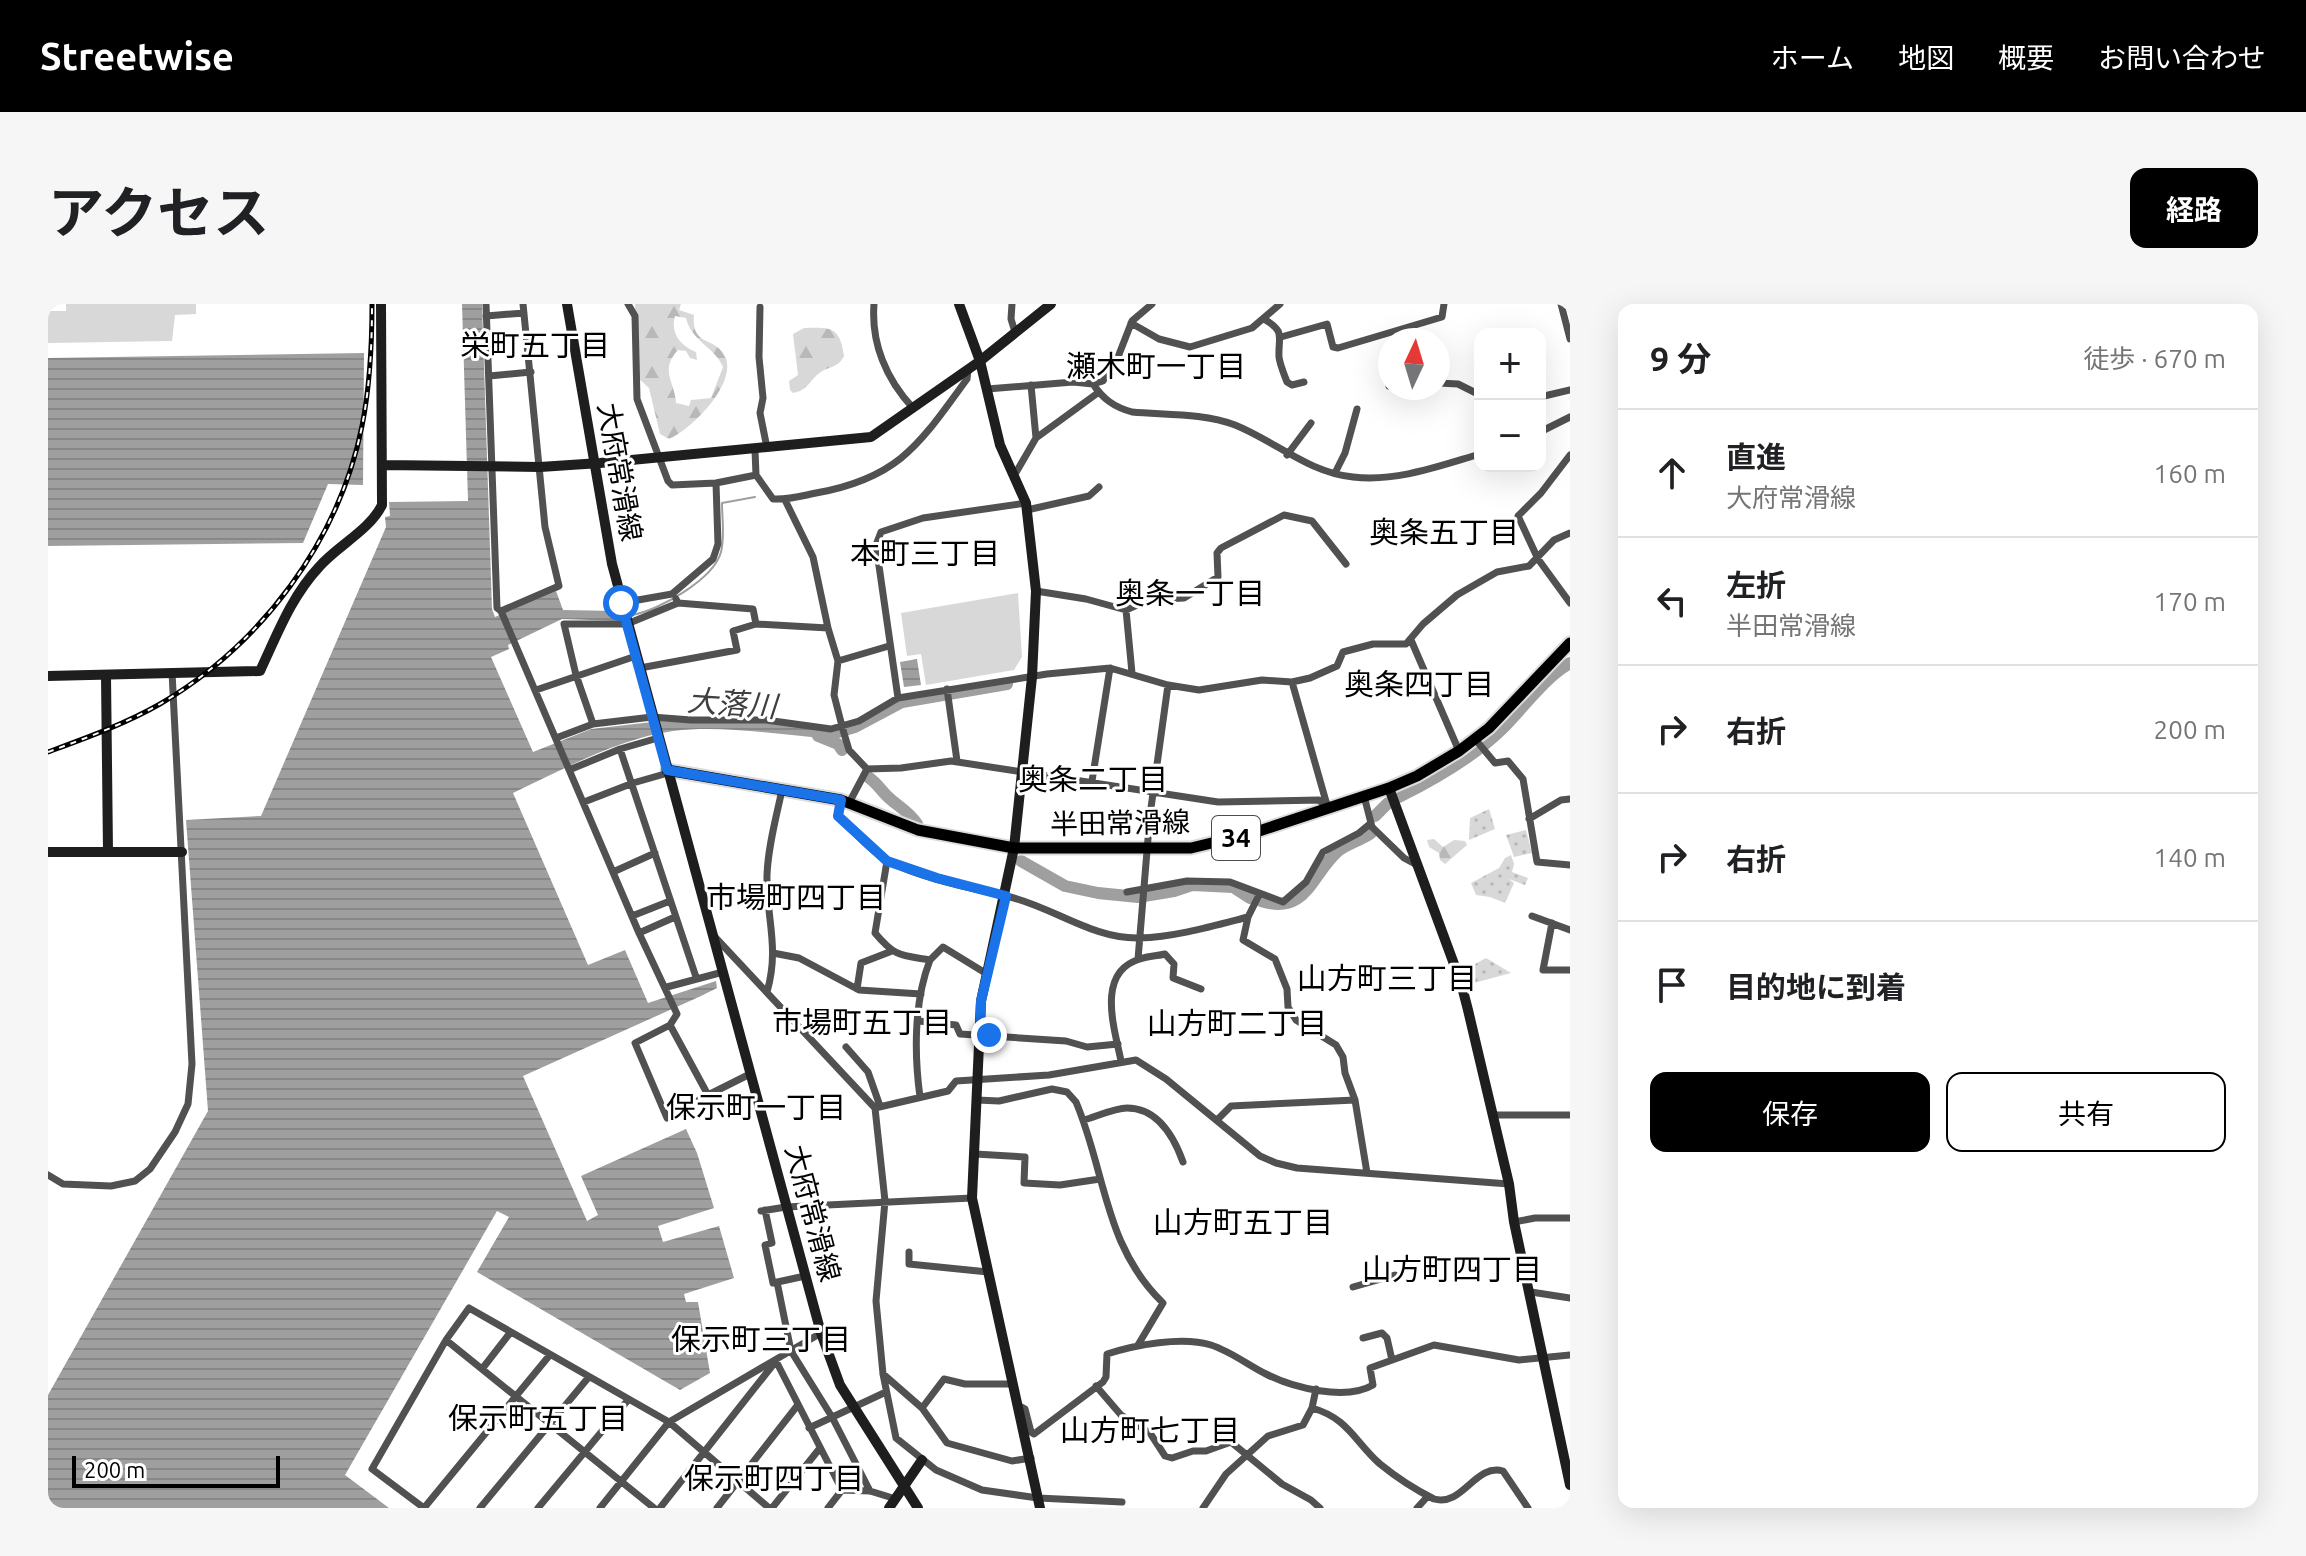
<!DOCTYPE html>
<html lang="ja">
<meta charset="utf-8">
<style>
:root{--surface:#fff;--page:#f6f6f6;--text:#202124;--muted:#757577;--line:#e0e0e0;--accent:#000}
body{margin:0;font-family:Ubuntu,"Noto Sans JP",sans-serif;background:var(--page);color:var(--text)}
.controls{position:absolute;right:24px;top:24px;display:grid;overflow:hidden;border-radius:16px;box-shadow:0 8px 32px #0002}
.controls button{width:72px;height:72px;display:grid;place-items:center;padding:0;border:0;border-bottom:2px solid var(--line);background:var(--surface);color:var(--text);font:40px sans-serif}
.compass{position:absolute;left:1330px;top:24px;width:72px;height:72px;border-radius:50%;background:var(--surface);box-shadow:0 8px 32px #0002;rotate:4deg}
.scale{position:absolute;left:24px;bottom:20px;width:208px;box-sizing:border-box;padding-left:8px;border:4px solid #000;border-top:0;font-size:22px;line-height:28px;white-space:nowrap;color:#000;-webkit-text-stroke:6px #fff;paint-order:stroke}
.stop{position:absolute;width:24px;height:24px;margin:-18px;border:6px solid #1a73e8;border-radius:50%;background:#fff}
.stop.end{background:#1a73e8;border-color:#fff;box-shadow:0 2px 8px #0008}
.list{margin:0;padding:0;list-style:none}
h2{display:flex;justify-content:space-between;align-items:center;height:104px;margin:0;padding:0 32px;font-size:34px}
h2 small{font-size:26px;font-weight:400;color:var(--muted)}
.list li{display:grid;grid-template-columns:52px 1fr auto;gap:24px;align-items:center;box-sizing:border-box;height:128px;padding:0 32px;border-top:2px solid var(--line)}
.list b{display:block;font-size:30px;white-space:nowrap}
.list p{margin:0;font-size:26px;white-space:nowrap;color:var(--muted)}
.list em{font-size:26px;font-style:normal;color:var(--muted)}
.actions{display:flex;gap:16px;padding:24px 32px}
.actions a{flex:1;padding:18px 0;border:2px solid var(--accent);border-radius:16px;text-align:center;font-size:28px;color:var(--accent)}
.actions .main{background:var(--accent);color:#fff}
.icon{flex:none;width:44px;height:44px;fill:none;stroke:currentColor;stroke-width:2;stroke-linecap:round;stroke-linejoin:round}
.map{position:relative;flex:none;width:1522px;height:1204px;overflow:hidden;border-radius:16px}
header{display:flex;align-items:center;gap:48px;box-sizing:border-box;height:112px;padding:0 40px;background:var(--accent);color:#fff}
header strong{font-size:38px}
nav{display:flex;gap:44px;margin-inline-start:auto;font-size:28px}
.intro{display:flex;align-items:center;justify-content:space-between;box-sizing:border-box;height:192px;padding:0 48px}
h1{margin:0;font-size:56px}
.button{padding:20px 36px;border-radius:16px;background:var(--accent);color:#fff;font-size:28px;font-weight:700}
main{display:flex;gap:48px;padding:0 48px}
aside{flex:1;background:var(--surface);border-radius:16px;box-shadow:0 8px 32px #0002}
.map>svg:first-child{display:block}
.forest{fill:url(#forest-firs);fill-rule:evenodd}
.park{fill:url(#park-dots)}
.pitch{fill:#d8d8d8}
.water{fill:url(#water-rules)}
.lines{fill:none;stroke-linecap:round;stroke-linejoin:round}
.stream{stroke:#9f9f9f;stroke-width:2}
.river{stroke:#9f9f9f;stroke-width:12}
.primary-casing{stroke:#dbdbdb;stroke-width:15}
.street{stroke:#515151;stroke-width:7}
.secondary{stroke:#1e1e1e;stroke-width:10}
.primary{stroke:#000;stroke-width:11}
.rail-casing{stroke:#000;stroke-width:5}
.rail{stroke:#fff;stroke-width:2;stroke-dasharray:6;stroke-linecap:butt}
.route{stroke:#1a73e8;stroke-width:10}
.labels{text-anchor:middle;stroke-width:6;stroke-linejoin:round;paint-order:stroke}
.shield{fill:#fff;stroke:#4c4c4c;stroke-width:2}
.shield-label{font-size:26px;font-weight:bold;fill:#000}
.street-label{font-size:28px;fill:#000;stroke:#fff}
.neighbourhood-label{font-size:30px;fill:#000;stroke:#fff}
.water-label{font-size:30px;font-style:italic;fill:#404040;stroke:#fff}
</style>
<header>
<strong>Streetwise</strong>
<nav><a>ホーム</a><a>地図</a><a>概要</a><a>お問い合わせ</a></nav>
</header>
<div class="intro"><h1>アクセス</h1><a class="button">経路</a></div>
<main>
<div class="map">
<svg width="1522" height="1204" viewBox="0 0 1522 1204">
<defs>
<pattern id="forest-firs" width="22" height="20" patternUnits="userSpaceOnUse" patternTransform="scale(2)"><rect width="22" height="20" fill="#d8d8d8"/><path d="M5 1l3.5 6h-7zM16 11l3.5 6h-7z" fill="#b8b8b8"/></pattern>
<pattern id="park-dots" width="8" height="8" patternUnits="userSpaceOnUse" patternTransform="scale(2)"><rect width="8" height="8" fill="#d8d8d8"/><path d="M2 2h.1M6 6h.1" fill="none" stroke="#b8b8b8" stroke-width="1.8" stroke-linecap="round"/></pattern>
<pattern id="water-rules" width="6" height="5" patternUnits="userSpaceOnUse" patternTransform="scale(2)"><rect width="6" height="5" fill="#9f9f9f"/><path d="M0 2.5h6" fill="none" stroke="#878787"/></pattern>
</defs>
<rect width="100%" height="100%" fill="#fff"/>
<!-- forest -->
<path class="forest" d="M587,0H633L631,6L646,11C643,43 667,32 677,52C690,79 644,125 621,135L612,130L601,84L590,74ZM627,12L638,14C643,37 667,43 675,63L663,94L643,96L641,102L628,99C627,77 611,67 630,46L638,47L642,54L649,56L648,48C632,42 622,28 627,12Z
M756,24C782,23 792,22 796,52C790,64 782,62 773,68C761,76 761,86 745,89L742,86L741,77L750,71L745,30Z
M1386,535L1395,543L1406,536L1417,537L1419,541L1397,560L1392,556L1391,549L1381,543L1379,536Z"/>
<!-- park -->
<path class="park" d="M1441,505L1447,525L1421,536L1422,514Z
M1478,526L1484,549L1466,553L1458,531Z
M1463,551L1466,560L1464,568L1480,574L1477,581L1461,575L1466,579L1457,599L1442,593L1428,591L1423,579L1451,564L1457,554Z
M1438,654L1463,669L1422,680L1418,665Z"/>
<!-- pitch -->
<path class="pitch" d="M18,0H148V10L127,11L124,37L0,39V7H18Z
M970,289L974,353L966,366L878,381L873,350L859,352L853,309Z"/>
<!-- water -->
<path class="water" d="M414,0H434L444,305L447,313L508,287L515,306L569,307L572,317L514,315L460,341L461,345L443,353L485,448L543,425L613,417L718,419L789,428L781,433L783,437L773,434C725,430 673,421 625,427C569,435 516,465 465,489L540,661L577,646L600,699L668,677L669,684L653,692L475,772L539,917L550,911L533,872L638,825L649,849L666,904L610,922L615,938L671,922L686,974L636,990L638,998H650L662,1069L632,1086L429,968L461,913L449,907L297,1171L341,1204H0V1091L160,807L138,516L213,512L338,223L337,213L342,212L341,198L420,197Z
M316,49L315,181L280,180L255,239L0,242V54Z
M869,355L873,381L856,383L852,358Z"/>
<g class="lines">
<!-- stream -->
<path class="stream" d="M584,311C610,307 666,275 673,248C677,232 674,215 674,199L707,193"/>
<!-- river -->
<path class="river" d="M783,430L807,423L854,398L959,380
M770,432L790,440L794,446
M820,473C829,479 832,485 839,492C849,502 861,507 869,520
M1351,493C1387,475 1426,453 1455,424C1477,402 1495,375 1522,359
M1327,512L1340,499
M973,557L1017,582L1050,589L1090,593L1126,587L1144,581L1185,583L1202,594
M1213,597C1259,611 1262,572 1290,547C1299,540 1313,536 1323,529L1322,524"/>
<!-- primary casing -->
<g class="primary-casing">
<path id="primary" d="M619,466L793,496L870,526L966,544H1143L1205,529L1341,484L1369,472L1411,447L1441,424L1522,339"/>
</g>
<!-- street -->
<path class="street" d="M438,0L449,304L453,307L591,629L629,710L622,721L660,791L702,770
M580,0L587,12L589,95L620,177L624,181L668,179L708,171
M826,0C823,39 838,75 865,104
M964,0L963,15L967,28
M1513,0L1522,35
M712,3L711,53L715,94L712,109L719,144
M438,12L476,9
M1216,15C1238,28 1230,32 1231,53C1232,61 1236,70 1239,78L1244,81L1256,78
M1083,19L1111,35L1142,43L1204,24L1232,0
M1233,33L1279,20L1285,43L1290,44L1394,13L1396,0
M441,72L483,68
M1390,79L1410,80L1432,91
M1045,80C1055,95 1066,103 1084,108C1118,111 1155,109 1187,121C1227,137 1261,169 1305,173C1349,178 1391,162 1432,150
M983,81L988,134
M1341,82H1342
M939,85L1025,78L1045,80L1055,77L1070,53L1084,17L1104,0
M1492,93L1522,86
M1492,128L1522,113
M707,146L708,171L725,195C740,196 753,192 768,189C852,174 872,139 919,75L920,66
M1239,151L1263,119
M1522,151L1493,189L1470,212L1490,255L1522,299
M1287,169L1297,149L1309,105
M966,172L988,134L1051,88
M737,196L765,253L780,324L790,357L786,391L795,426L801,446L819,465L853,464L903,457L1170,498L1271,496L1279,503
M979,206L1041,192L1051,183
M988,287L1038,295L1078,306L1100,296L1136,294L1170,273L1169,249L1173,244L1236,211L1264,217L1298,260
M628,295L630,299L705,305L708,320
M573,299L624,290L665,255L670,240L668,179
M1078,306L1084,369
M453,307L511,282L497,223L475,0
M1363,336L1411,447
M790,357L841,342
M592,364L689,346L685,327L708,320L780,324
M1244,378L1279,501
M899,385L909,457
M488,386L588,352
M850,394L828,241L833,228L875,214L978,199
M545,420L528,371L516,320H579L630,299
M508,434L545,420L604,413L643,416H718L783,425L811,417L850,394L999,370L1062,364L1120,381L1151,386L1214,376L1244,378L1262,374L1289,362L1295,348L1325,340H1358L1375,320L1409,291L1449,268L1481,262L1506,236L1522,229
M1427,435L1447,459L1460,457L1475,475L1489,558L1522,561
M572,445L648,673
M521,466L572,445L610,434
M1044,477L1062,364
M1316,492L1324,523L1356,554L1369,561
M793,496L790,512C805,526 822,547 840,557C871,574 923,584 958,592C1004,602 1043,635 1091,634C1127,633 1165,622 1200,613
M536,498L585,479L620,469
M801,499L819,465
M1481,515L1513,496L1522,495
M839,557L827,629C847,653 852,651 882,656L895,643L939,670
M565,568L607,549
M1079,588L1139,577L1182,578L1235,598L1258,578L1275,548L1311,529L1323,519
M1211,591L1200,613L1195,636L1227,655L1239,685L1240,703L1248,716L1288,741L1295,753L1297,769L1307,796L1319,869
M584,612L622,597
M1484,612L1522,626
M1504,619L1495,666H1522
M591,629L627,613
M666,632L827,804L837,897L828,997L835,1070L848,1134L888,1166L934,1186L990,1194L1074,1198
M725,649L751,654L811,686L873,690
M1090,655L1102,511L1120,381
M619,683L675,668
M809,685L813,659L844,647
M719,688C732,643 718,614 719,571C720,543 728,514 734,486
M871,717L908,721L912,730L1018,737L1039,743L1070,740
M622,721L587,739L619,814L660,791
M798,743L820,768L832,802
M1073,757C1067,726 1047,668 1092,655C1100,652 1109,652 1117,650L1126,660L1125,674L1153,685
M872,793C866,749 866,697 882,656
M929,796L951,797L1004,785L1019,788L1028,798C1058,869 1056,942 1115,999L1090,1041
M827,804L900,787L908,777L1001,771L1088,756L1118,775L1212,852L1228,859L1249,864L1461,880
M1445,811H1522
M1036,816C1048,813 1066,804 1079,804C1110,804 1126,833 1135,858
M1169,816L1183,802L1307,796
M927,850L977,853L976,879L1012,881L1052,875
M0,871L15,880L63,882L87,877L102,865L127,828L140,800L144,760L124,368
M717,906L724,939L717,941L725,979L757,972
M713,907L738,903L924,894
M1466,918L1487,914H1522
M861,948V960L940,968
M729,978L743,1047L784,1113L822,1187
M1305,983L1347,971
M1483,988L1522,994
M1315,1034L1334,1029L1339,1034L1344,1056
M398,1036L606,1204
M434,1065L462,1029
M835,1070L874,1104L899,1139L964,1157L983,1154
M1048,1082L1073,1111L1102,1129L1117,1152L1124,1154L1145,1147H1158L1183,1138L1234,1180L1263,1196L1272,1204
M971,1102L977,1105L983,1128L986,1130L1055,1078L1058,1073L1059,1050C1087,1041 1134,1032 1163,1041C1182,1047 1200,1061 1218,1070C1245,1084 1298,1097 1325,1081L1322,1064L1386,1041L1471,1056L1522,1051
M874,1104L896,1075L917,1080H965
M1264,1104C1300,1114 1307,1138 1332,1160C1348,1173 1368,1186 1386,1195C1415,1203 1427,1159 1455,1167L1480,1204
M761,1124L838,1088
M376,1204L324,1165L398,1036L421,1004L621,1118L721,1204
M376,1204L501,1052
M432,1204L540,1074
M490,1204L580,1096
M552,1204L621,1118L773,1029
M612,1204L728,1057L794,1186
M669,1204L749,1102
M724,1204L772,1144
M780,1204L794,1186L822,1187L848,1195
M1155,1204L1178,1170L1220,1132L1255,1121L1264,1104L1268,1085
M1369,1204L1380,1192"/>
<!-- secondary -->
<path class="secondary" d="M519,0L564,260L773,1029L792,1081L870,1204
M911,0L932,57L952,141L978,199L988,287L984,373L966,544L933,697L924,894L992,1204
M335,161L492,163L552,159L823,133L932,57L1003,0
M0,372L212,367C229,331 243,293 271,263C289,242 322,226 334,201L333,0
M58,372L60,548
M1341,484L1413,679L1420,706L1461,880L1466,918L1522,1181
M0,548H134
M841,1204L874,1156"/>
<!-- primary -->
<use href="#primary" class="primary"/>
<!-- rail casing -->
<g class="rail-casing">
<path id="rail" d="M0,448C38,434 77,420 112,400C213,341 291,237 314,122C322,82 324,41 324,0"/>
</g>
<!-- rail -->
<use href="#rail" class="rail"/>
</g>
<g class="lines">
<!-- route -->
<path class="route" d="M573,299L619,466L793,496L790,512L839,557L889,574L958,592L933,697L932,730L941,731"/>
</g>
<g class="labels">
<!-- shield labels -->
<rect class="shield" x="1164" y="512" width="48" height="44" rx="6"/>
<g class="shield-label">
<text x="1188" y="543">34</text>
</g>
<!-- street labels -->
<g class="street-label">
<text transform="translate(572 168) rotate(80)" y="10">大府常滑線</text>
<text transform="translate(1072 519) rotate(-1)" y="10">半田常滑線</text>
<text transform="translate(765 909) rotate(75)" y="10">大府常滑線</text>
</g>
<!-- neighbourhood labels -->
<g class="neighbourhood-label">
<text x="487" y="52">栄町五丁目</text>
<text x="1108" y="73">瀬木町一丁目</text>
<text x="1396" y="239">奥条五丁目</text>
<text x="877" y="260">本町三丁目</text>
<text x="1142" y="300">奥条一丁目</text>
<text x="1371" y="391">奥条四丁目</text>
<text x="1045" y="486">奥条二丁目</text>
<text x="748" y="604">市場町四丁目</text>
<text x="1339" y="685">山方町三丁目</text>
<text x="814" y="729">市場町五丁目</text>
<text x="1189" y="730">山方町二丁目</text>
<text x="708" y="814">保示町一丁目</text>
<text x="1195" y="929">山方町五丁目</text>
<text x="1404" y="976">山方町四丁目</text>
<text x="713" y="1046">保示町三丁目</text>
<text x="490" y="1125">保示町五丁目</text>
<text x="1102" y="1137">山方町七丁目</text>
<text x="726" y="1185">保示町四丁目</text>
</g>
<!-- water labels -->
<g class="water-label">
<text transform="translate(684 400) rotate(4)" y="10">大落川</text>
</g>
</g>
</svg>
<div class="controls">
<button>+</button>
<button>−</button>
</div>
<svg class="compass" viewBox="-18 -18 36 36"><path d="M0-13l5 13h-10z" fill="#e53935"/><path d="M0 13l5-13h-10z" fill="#757577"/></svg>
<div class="scale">200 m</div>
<div class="stop" style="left:573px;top:299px"></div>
<div class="stop end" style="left:941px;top:731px"></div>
</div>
<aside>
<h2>9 分<small>徒歩 · 670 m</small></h2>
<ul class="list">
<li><svg class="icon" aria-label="ahead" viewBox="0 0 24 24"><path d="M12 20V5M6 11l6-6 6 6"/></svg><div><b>直進</b><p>大府常滑線</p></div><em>160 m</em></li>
<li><svg class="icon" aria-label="left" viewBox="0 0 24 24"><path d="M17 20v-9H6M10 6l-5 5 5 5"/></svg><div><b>左折</b><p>半田常滑線</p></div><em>170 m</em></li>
<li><svg class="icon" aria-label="right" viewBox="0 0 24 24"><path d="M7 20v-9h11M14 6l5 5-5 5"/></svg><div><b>右折</b></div><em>200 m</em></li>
<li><svg class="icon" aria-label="right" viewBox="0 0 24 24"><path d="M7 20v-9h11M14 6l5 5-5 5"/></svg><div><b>右折</b></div><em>140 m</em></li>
<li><svg class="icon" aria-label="arrive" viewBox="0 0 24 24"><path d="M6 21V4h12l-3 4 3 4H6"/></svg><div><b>目的地に到着</b></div></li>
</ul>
<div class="actions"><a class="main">保存</a><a>共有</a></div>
</aside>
</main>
